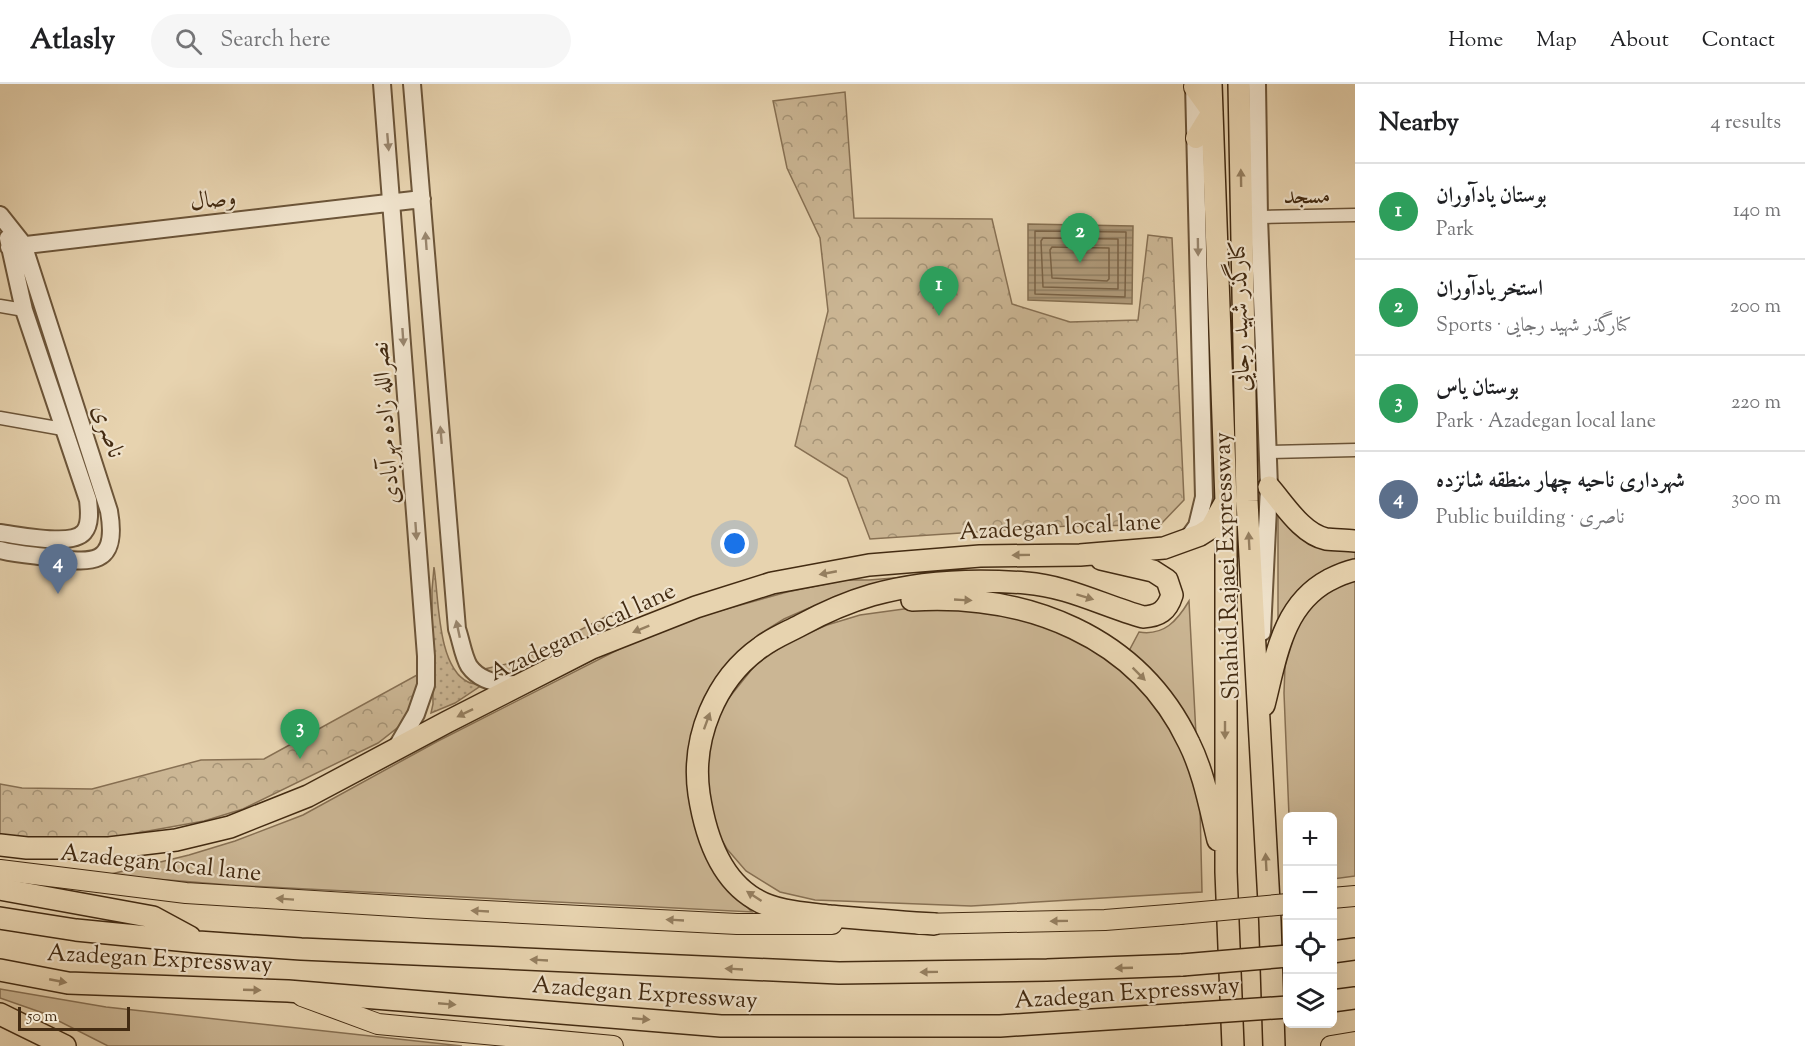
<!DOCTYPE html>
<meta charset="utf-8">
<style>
:root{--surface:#fff;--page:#f6f6f6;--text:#202124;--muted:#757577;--line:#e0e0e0;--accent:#8f2418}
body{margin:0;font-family:"Sorts Mill Goudy",Amiri,serif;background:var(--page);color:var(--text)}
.controls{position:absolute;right:18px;bottom:18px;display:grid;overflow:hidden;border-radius:9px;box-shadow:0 6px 24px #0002}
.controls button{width:54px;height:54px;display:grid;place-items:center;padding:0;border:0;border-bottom:2px solid var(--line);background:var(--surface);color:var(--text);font:30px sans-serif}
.scale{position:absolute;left:18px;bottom:15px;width:112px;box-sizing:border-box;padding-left:6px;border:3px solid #432b12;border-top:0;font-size:16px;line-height:21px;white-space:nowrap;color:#432b12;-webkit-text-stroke:4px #efe2cb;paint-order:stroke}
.you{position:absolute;left:735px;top:460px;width:21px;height:21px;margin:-15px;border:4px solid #fff;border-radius:50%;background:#1a73e8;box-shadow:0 0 0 9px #1a73e833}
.badge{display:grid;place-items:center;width:39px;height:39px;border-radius:50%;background:var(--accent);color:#fff;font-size:20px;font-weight:700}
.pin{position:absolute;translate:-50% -50px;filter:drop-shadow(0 2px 3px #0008)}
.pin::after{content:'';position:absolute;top:32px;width:21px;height:18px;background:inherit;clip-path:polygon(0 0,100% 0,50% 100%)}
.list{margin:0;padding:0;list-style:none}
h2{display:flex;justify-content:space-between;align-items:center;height:78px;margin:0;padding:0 24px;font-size:26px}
h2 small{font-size:20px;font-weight:400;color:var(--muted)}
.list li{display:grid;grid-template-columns:39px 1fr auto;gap:18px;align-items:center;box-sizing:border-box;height:96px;padding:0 24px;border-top:2px solid var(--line)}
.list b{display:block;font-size:22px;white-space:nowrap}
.list p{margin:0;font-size:20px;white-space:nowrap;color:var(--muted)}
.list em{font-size:20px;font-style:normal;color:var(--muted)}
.icon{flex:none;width:33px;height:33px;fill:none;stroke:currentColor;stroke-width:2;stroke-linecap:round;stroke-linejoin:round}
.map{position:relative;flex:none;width:1355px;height:962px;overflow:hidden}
header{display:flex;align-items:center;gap:36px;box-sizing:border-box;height:84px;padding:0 30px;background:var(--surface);border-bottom:2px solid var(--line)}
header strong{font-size:28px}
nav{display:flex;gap:33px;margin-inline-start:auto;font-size:21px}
.search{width:420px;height:54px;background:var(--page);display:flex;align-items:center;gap:15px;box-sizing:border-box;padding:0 21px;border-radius:33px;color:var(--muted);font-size:22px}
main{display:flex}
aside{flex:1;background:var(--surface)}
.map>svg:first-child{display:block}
.grass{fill:#cbb694;stroke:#877053;stroke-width:1.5}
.park{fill:url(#park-crowns);stroke:#877053;stroke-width:1.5}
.garden{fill:url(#garden-dots);stroke:#877053;stroke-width:1.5}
.water{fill:url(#water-rules);stroke:#846e50;stroke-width:1.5}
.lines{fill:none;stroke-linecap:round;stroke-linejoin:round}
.shore{stroke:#796246;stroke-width:1.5}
.minor-casing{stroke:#6c5539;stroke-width:15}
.tertiary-casing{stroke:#6c5539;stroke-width:20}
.primary-casing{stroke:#432b12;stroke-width:22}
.trunk-casing{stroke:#432b12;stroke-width:24}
.minor{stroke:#efe2cb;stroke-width:12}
.tertiary{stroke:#efe2cb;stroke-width:16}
.primary{stroke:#e7d3af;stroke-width:20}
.trunk{stroke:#e7d3af;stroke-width:21}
.primary-bridge-casing{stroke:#432b12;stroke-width:22;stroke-linecap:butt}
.trunk-bridge-casing{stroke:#432b12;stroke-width:24;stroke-linecap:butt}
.primary-bridge{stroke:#e7d3af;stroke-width:20}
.trunk-bridge{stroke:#e7d3af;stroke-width:21}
.oneway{fill:#99866e}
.oneway2{fill:#957f60}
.labels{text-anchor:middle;stroke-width:4.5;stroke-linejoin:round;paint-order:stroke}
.street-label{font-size:24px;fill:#432b12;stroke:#efe2cb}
</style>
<header>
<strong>Atlasly</strong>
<div class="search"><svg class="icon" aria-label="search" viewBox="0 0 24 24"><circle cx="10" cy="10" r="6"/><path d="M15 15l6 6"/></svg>Search here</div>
<nav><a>Home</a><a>Map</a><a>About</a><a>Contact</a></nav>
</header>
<main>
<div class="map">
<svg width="1355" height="962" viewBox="0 0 1355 962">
<defs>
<pattern id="park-crowns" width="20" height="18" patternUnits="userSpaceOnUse" patternTransform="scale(1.5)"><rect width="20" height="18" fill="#cbb694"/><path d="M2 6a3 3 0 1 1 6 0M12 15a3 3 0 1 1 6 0" fill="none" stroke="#a69477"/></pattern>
<pattern id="garden-dots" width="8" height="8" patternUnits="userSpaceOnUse" patternTransform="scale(1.5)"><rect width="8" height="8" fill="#cbb694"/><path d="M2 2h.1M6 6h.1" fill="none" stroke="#a69477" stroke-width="1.8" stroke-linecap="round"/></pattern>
<pattern id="water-rules" width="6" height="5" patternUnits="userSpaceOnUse" patternTransform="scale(1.5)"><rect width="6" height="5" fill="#af9a7a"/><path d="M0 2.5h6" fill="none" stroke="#907e63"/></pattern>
</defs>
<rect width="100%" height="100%" fill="#e7d3af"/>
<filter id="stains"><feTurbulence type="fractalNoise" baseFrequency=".00333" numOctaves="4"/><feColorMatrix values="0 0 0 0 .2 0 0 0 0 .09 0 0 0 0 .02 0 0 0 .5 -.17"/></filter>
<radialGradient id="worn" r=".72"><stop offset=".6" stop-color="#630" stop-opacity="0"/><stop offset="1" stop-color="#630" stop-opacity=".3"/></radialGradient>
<!-- grass -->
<path class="grass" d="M1278,429L1355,467V479L1309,498L1296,509L1278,538Z
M967,488L860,508L809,524L784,535L758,551L733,574L714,598L690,661L730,806L752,828L229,801L107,791L189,771L235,757L303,731L438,657L647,551L694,534L787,508L845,496H869Z
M1355,497V792L1333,795L1332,732H1289L1284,609L1285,582L1289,559L1311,519L1329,506Z
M1189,517L1196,651L1182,627L1129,567L1139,548C1164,552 1177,537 1189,517Z
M933,521L969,523L1057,544L1108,572L1142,606L1176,653L1187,678L1200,722L1202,808L971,822L815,816L780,808L746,787L727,765L716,746L709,722L707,691L709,658L716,636L724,620L756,580L792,556L827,541L860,531Z
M617,527L585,555L560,570L515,590L494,591L484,585L520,577Z
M0,905L106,923L462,962H108L43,929L0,914Z"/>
<!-- park -->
<path class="park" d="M845,8L854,134L992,135L1012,220L1070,238L1138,236L1148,151L1172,154L1184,416L1160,441L1068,442L870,455L847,394L795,362L828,227L820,154L787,84L773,17Z
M417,591L418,604L406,637L378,659L243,725L204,737L98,756L29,760L0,751V700L22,704L92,705L201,676L264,675Z"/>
<!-- garden -->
<path class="garden" d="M434,483C439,514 437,583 468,598C472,600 478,600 482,601L455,619L431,629L433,620L432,506Z"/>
<!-- water -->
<path class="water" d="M1028,140L1133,142L1132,220L1028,216Z"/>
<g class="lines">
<!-- shore -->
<path class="shore" d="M1035,147L1126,148L1125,213L1035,210Z
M1043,154L1118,155V205L1043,203L1041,157Z
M1052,163L1109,164V195L1107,197L1052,194L1050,166Z"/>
<!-- minor casing -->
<g class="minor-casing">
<path id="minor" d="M1259,133L1355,131
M0,222L24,226
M0,334L63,345
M1268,368L1355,366"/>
</g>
<!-- tertiary casing -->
<g class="tertiary-casing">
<path id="tertiary" d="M382,0L426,572V601L416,630L395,666
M412,0L457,545C461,556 463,572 469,582C481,599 503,601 521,600
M1257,0L1259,133L1269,403L1262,548
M0,131L23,160L109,427C119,484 90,479 47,473C31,471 15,470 0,466
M9,163L422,115
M0,449C18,451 72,463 84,448C91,440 89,425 88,416L24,226L8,154
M1186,457L1197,442L1204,413L1194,0"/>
</g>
<!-- primary casing -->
<g class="primary-casing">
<path id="primary" d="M1194,3L1212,28L1196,54
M0,786L186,809L427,824L737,840H832
M1332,814L1355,812
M919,840L1105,836L1180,830
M302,912L378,940L613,962
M1331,962L1355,958"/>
</g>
<!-- trunk casing -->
<g class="trunk-casing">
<path id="trunk" d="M1211,0L1226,417V788L1233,962
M1239,0L1247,417L1270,837L1274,962
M1269,403C1284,420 1302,450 1326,455C1335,456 1346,456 1355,457
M912,516C1026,509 1138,551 1189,659C1204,689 1210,724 1218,756
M1264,621C1276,574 1282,521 1329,496C1337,492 1346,488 1355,486
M0,761L27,764H109L176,756L230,743L308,712L447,638L592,564L696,523L772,499L869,481L980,472L1080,471L1164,464L1200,451L1211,444L1226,417
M0,805L153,833L190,853
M0,834L76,846L198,858L301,865L839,889L1047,886L1182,881
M934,840C899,838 865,835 830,832C806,829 776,828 755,815C719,794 705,749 699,710C691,655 715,595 761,563C773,554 788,548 801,541C823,529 848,518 872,511C921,497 975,495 1026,499C1067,502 1104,522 1143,533C1159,532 1167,527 1172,511L1167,496L1153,487L1101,475
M1332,868L1355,865
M0,886L68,899L288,907L721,942H1000L1184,930
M1332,917L1355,914
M0,930L65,962"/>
</g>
<!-- minor -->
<use href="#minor" class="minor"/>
<!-- tertiary -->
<use href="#tertiary" class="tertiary"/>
<!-- primary -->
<use href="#primary" class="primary"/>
<!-- trunk -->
<use href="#trunk" class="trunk"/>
<!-- primary-bridge casing -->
<g class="primary-bridge-casing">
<path id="primary-bridge" d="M1180,830L1288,820"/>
</g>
<!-- trunk-bridge casing -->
<g class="trunk-bridge-casing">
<path id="trunk-bridge" d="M1182,881L1288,872
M1184,930L1288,923"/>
</g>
<!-- primary-bridge -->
<use href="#primary-bridge" class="primary-bridge"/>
<!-- trunk-bridge -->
<use href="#trunk-bridge" class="trunk-bridge"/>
</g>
<!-- one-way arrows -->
<defs><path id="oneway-solid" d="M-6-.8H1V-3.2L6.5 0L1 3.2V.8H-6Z" transform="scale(1.5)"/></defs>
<g class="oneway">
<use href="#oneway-solid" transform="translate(388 58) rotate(85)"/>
<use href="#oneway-solid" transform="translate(426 157) rotate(-94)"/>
<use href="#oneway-solid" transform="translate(1198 163) rotate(89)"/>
<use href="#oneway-solid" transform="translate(403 253) rotate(86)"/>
<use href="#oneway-solid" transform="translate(441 351) rotate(-95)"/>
<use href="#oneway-solid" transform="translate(416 447) rotate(86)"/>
<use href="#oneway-solid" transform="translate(458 545) rotate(-102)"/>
</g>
<g class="oneway2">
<use href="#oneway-solid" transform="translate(1241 94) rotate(-91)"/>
<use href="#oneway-solid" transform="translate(1249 457) rotate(-93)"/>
<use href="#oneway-solid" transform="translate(1021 471) rotate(179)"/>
<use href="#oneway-solid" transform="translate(828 489) rotate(169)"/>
<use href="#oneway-solid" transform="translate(1085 513) rotate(17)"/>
<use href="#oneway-solid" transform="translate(963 516) rotate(3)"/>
<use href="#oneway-solid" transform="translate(641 545) rotate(158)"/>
<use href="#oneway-solid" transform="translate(1139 590) rotate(45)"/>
<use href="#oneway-solid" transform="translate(465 629) rotate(154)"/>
<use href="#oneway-solid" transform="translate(707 637) rotate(-70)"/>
<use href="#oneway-solid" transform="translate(1225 646) rotate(90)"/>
<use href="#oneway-solid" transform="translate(1266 778) rotate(-93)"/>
<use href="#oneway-solid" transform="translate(754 812) rotate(-147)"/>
<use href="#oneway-solid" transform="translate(285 815) rotate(-176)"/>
<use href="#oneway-solid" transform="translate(480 827) rotate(-177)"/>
<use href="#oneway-solid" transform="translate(675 836) rotate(-177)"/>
<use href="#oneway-solid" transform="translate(1059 837) rotate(179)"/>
<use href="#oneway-solid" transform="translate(539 876) rotate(-177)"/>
<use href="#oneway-solid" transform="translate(1124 884) rotate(178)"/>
<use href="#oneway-solid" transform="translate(734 885) rotate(-177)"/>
<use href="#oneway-solid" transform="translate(929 888) rotate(179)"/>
<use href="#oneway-solid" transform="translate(58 897) rotate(11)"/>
<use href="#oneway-solid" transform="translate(252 906) rotate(2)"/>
<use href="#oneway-solid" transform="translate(447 920) rotate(5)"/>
<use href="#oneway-solid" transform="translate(641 935) rotate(5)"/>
</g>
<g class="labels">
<!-- street labels -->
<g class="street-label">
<text transform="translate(1307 111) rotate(-1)" y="8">مسجد</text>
<text transform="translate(213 115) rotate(-6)" y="8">وصال</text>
<text transform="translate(1239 232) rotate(-92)" y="8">کنارگذر شهید رجایی</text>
<text transform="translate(385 339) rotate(-94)" y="8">نصرالله زاده مهرآبادی</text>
<text transform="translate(109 347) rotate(72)" y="8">ناصری</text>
<text transform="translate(1060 442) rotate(-3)" y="8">Azadegan local lane</text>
<text transform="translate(1226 482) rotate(-92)" y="8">Shahid Rajaei Expressway</text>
<text transform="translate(582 547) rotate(-25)" y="8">Azadegan local lane</text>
<text transform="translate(161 778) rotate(6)" y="8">Azadegan local lane</text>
<text transform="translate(160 874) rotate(3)" y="8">Azadegan Expressway</text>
<text transform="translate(645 908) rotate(4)" y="8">Azadegan Expressway</text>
<text transform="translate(1127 908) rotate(-4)" y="8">Azadegan Expressway</text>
</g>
</g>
<rect width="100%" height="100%" filter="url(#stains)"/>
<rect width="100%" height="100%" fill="url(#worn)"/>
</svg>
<div class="controls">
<button>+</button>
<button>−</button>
<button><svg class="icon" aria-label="locate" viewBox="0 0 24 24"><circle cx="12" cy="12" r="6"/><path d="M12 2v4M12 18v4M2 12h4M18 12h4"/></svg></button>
<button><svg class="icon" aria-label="layers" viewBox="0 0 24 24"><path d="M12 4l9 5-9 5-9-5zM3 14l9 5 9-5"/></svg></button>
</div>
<div class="scale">50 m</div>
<div class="you"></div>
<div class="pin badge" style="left:939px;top:232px;background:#2e9e5b">1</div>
<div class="pin badge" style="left:1080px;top:179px;background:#2e9e5b">2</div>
<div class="pin badge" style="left:300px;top:675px;background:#2e9e5b">3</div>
<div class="pin badge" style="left:58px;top:510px;background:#5c6f8a">4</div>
</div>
<aside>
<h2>Nearby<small>4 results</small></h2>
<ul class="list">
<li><span class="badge" style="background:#2e9e5b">1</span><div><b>بوستان یادآوران</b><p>Park</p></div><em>140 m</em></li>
<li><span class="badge" style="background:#2e9e5b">2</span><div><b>استخر یادآوران</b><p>Sports · کنارگذر شهید رجایی</p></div><em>200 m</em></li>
<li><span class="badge" style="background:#2e9e5b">3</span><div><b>بوستان یاس</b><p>Park · Azadegan local lane</p></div><em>220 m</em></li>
<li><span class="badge" style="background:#5c6f8a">4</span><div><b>شهرداری ناحیه چهار منطقه شانزده</b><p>Public building · ناصری</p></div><em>300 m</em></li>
</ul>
</aside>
</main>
